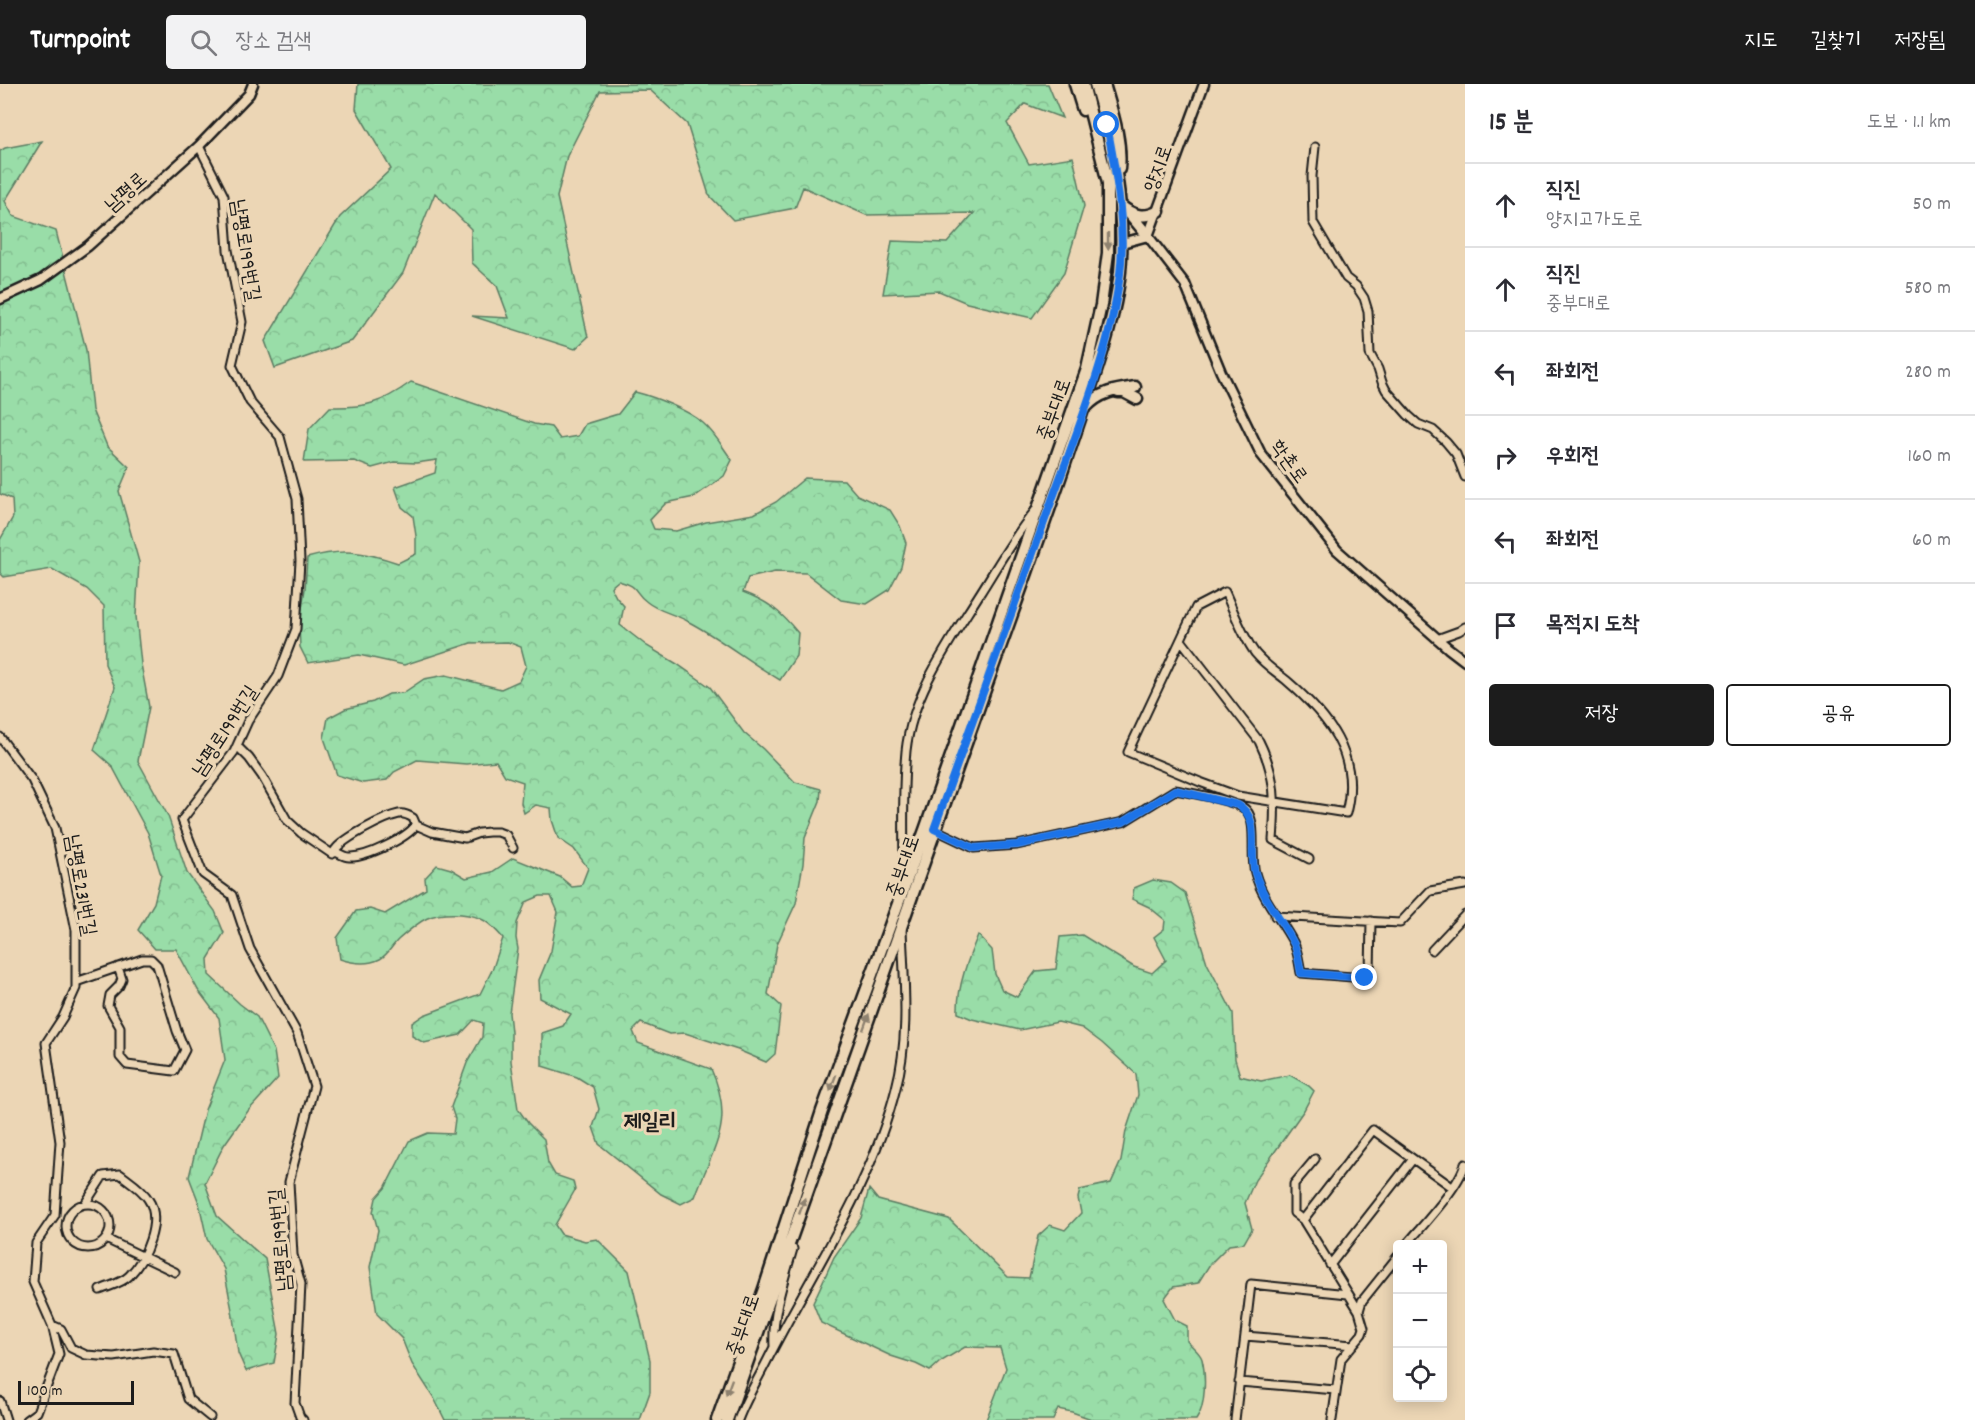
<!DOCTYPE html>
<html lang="ko">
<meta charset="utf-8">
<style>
:root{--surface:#fff;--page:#f2f2f3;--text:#2b2b33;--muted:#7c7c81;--line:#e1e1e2;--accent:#1c1c1c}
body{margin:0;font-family:Dekko,"Poor Story",sans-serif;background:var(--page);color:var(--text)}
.controls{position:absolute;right:18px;bottom:18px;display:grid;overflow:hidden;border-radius:6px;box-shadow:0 3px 15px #0003}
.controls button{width:54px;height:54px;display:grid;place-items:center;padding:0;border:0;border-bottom:2px solid var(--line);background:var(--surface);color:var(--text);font:30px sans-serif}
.scale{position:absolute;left:18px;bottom:15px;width:116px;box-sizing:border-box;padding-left:6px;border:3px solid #1c1c1c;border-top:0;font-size:16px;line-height:21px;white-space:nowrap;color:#1c1c1c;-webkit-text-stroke:4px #ecd6b5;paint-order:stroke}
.stop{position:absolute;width:18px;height:18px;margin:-14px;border:4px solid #1a73e8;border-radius:50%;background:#fff}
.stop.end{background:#1a73e8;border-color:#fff;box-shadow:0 2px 6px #0008}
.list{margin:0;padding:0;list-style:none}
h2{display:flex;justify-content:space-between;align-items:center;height:78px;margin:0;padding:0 24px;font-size:26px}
h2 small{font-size:20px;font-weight:400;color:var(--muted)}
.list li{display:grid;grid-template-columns:39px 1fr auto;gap:18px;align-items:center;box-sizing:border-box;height:84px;padding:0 24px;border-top:2px solid var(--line)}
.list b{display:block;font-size:22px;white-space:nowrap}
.list p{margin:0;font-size:20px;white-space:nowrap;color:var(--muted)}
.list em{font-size:20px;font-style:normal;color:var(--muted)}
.actions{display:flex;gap:12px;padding:18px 24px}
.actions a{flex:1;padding:14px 0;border:2px solid var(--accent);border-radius:6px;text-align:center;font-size:21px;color:var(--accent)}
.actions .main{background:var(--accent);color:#fff}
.icon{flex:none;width:33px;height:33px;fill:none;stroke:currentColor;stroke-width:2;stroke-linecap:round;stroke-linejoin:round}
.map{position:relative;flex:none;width:1465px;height:1336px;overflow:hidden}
header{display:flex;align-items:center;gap:36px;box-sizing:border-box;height:84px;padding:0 30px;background:var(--accent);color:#fff}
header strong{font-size:28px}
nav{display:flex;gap:33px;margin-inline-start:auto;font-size:21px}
.search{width:420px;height:54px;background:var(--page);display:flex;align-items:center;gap:15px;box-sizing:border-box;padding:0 21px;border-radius:6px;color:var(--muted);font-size:22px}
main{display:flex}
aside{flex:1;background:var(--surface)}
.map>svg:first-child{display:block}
.forest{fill:url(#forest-crowns);stroke:#5a7c62;stroke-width:1.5}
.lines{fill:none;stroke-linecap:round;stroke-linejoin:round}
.minor-casing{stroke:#1c1c1c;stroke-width:11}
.tertiary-casing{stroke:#1c1c1c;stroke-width:13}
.primary-casing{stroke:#1c1c1c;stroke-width:15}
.minor{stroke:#ecd6b5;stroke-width:7}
.tertiary{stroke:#ecd6b5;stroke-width:8}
.primary{stroke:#ecd6b5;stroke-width:10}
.oneway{fill:#8e8270}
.route{stroke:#1a73e8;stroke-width:8}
.labels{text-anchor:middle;stroke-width:6;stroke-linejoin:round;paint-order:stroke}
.street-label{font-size:20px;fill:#1c1c1c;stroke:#ecd6b5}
.quarter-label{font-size:22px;font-weight:bold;fill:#1c1c1c;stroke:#ecd6b5}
</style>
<header>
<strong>Turnpoint</strong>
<div class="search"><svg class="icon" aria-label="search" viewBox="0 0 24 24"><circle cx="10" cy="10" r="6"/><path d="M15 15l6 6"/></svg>장소 검색</div>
<nav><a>지도</a><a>길찾기</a><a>저장됨</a></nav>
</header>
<main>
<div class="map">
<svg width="1465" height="1336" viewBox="0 0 1465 1336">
<defs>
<pattern id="forest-crowns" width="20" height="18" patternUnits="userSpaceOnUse" patternTransform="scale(1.5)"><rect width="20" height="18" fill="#99dda8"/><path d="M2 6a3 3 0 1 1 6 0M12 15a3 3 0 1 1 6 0" fill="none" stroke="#83bd90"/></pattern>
</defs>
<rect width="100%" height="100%" fill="#ecd6b5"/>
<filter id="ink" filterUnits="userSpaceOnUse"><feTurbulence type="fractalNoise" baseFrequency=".0167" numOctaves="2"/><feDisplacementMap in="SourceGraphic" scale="12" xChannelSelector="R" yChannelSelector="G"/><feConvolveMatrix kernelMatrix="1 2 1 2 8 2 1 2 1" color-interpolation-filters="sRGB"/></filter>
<g filter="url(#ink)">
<!-- forest -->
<path class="forest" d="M358,0H1048L1062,34L1025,20L1007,39L1029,80L1073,73L1084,122L1064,189L1032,234L967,219L939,207L883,210L892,157L947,159L974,129L866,131L803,103L795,124L733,136L709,111L687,40L650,6L600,7L567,72L557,113L588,253L575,265L472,232L509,234L497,202L472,179L471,145L435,109L403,189L352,257L275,284L265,257L340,133L391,85L356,25Z
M42,57L5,117L13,132L56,147L86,266L92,326L107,362L129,383L119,407L139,478L136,532L141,580L149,623L138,677L168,732L187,789L215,827L224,849L208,875L209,891L240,920L257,933L274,967L278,994L248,1027L224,1061L205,1099L217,1132L265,1175L279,1250L274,1279L246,1287L238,1269L232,1226L224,1185L207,1155L199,1119L189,1093L205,1026L225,976L219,934L198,906L176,865H155L138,846L154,819L161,791L148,749L112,682L94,666L115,603L105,580L104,522L87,505L52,485L4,493L0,489V456L13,433L12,415L0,410V67L5,64Z
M411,298L534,340L551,343L560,355L578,352L585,340L618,330L635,308C655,313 688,326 703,339C715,349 723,364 732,376L724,392L694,413L666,419L650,436L654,445L676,447L706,438L754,430L776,418L805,394L844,396L857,411L890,426L900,442L906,459L901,483L889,506L867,520L841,516L806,489L775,488L748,494L743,508C769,518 780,527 798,549L796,572L780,596C749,578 721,555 689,538C676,530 659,528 647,518C632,507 641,503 618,497L611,503L616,513L624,522L620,541L647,562L677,580L710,603L744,649L763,665L795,698L821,705L820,717L805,754L803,780L796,819L777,860L768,910L781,922L775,970L766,978L738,966L685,949L669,950L641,939L633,947L638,959L711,985C736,1039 713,1063 695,1113L681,1120L661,1110L599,1060L593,1043L599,1025L593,1003L577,993L542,982V949L563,942L571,930L540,914L539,896L551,867L558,828L551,812H540L526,818L517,839L516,854L518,865L509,929L511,948V977L518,1025L528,1039L544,1055L548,1079L555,1091L573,1097L575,1106L555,1141L561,1150L585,1157L597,1155L629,1187L650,1276V1308L640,1336H445L434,1314L412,1280L402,1255L377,1230L370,1183L378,1146L373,1128L376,1114L385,1104L409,1057L428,1049L453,1050L455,1035L451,1023L467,979L482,953L483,939L474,936L460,951L424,959L412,952V939L424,931L480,910L493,884L503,854C489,838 482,832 461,830C430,828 422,835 399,855C393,860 388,871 380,875C368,881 352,879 340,875L337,854L356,827L370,825L385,830L426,805L425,794L437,781L451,785L466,794L492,788L513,774L560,793L572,803L581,802L588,784L574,765L558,754L552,736L551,724L536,721L524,729L521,719L523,698L505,692L496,677L466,680L417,676L394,688L387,696L363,699L337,691L324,654L328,634L345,625L373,618L389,610L403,609L424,595L446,591L501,605L519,597L526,582L521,563L508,558L471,559L404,581L359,571L308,579L300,563L299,542L305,505L307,474C342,464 363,467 398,479L416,470V452L413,432L402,423L395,403L435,389L437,376L416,379L394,378L372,384L354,377L304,378L309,345L330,323C366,324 382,319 411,298Z
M1153,796L1171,799L1185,809L1207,879L1233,929L1235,975L1240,992L1261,997L1290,991L1309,1002L1314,1007L1304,1026L1255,1096L1245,1119L1252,1145L1244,1159L1229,1161L1210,1180L1198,1199L1173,1203L1164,1215L1175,1236L1187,1242V1257C1191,1262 1200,1268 1202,1275C1206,1291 1206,1323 1196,1336H1094L1072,1328L1058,1325L1053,1336H986L1006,1284L1000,1264L965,1263L940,1278L930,1287L916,1280L891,1272L821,1239L813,1219L834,1173L861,1134L869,1105L878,1116L949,1135L1008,1193L1029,1194L1038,1152L1050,1141L1065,1146L1081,1129L1078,1114L1080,1106L1111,1099L1121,1077L1126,1047L1138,1011L1136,990L1102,959L1082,944L1058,938L1020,946L972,935L958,929C957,903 968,875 978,851L992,866L995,890L1002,906L1017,913L1036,887L1056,885L1060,853L1082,851L1134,883L1152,889L1166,876L1154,853L1164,845L1165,836L1149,823L1132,815L1134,804Z"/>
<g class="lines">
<!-- minor casing -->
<g class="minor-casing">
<path id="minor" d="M199,62L224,112L228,166L242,238L232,281L250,318L280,353L297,415L300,477L296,545L278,592L248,637L234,668L182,736L203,790L232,811L250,865L297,949L314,1002L289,1098L293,1171L301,1200L295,1319L300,1333L303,1336
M1315,63L1312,92L1313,138L1346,194L1356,202L1364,214L1368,227L1370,270L1378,285L1382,298L1386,306L1408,331L1418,340L1433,346L1446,358L1456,370L1465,393
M1225,508C1234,528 1242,551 1255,569C1264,580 1276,588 1286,596C1328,632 1361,671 1346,729L1238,712L1200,698L1128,668L1196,523Z
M1437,555L1459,547L1465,543
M1181,556L1259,657C1276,691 1276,719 1273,756L1309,775
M0,653L32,696L55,744L76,846V904L63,933L46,959L60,1058L55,1131L36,1159L33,1198L52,1241L59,1270L37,1328L26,1336
M237,662L249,674L262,692L287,736L301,749L332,770L336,768C340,770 345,773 349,773C366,774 407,754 416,741L413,734C408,731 404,729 399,730C384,733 344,754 335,766L336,768
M416,741L432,748L465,754L479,749L489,748H498L506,751L513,764
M934,745L974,764L1017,761L1123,738L1175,706C1190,709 1236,716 1246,726C1258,738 1250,773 1255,789C1262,815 1281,835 1293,858C1298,866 1299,879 1301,889L1365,894L1370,889L1371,837
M904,796C904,753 902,709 906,667C912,610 949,559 979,511C997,483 1013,453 1035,427
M1275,832L1400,839L1430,807L1465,801
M1432,866L1465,831
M76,898L142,875H151L157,881L177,947L185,966L174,987L127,981L120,973V943L108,922L110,911L119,902L122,895L118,883
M66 1142a22 22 0 1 1 44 0a22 22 0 1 1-44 0Z
M85,1120L103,1092L120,1090C129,1097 142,1105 148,1115C163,1136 145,1176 129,1192C122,1199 109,1202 100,1206
M1303,1136L1294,1129V1100L1315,1075
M106,1155L175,1188
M1407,1160C1423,1141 1459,1103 1465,1080
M1330,1181L1413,1075
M1359,1227L1303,1136L1373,1046L1452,1103
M52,1241L61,1245L71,1264L86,1271L114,1273L153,1267L174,1270L188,1315L210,1333
M1245,1252L1353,1261
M774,1262C772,1229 784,1196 793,1165
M1239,1298L1336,1306
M0,1317L6,1336
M738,1336C746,1315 758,1295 768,1275C813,1186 872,1101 896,1004C910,952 904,898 902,845
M1235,1336L1251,1200L1348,1210
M1332,1336L1341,1275L1362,1250L1364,1244L1359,1227L1362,1217L1398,1172"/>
</g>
<!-- tertiary casing -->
<g class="tertiary-casing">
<path id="tertiary" d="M1148,152L1185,200L1221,288L1261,370L1337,466L1448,564L1465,577
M1148,152L1204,0
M1122,159L1148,152
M0,215L41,196L88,162L199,62L249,10L253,0"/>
</g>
<!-- primary casing -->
<g class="primary-casing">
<path id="primary" d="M1075,0L1083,26
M1104,0C1112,28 1122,56 1119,85
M1120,121C1133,132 1144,135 1159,127
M1129,129L1148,152
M1118,308H1124L1137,315
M1086,323C1100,308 1115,306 1135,303
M717,1336L764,1205L822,1027L925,746L1087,285L1101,221L1108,169V99L1083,0
M727,1336C816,1090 899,843 988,597C1018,513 1049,429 1077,344C1094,292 1114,242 1120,188C1126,124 1113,61 1095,0"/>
</g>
<!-- minor -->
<use href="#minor" class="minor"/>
<!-- tertiary -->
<use href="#tertiary" class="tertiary"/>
<!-- primary -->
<use href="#primary" class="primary"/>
</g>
<!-- one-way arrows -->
<defs><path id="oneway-solid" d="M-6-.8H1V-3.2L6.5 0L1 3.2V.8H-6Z" transform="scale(1.5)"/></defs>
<g class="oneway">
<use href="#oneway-solid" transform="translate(1108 157) rotate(90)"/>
<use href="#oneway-solid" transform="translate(866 938) rotate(-70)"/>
<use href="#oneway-solid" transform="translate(833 999) rotate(110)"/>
<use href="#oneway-solid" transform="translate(802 1122) rotate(-71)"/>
<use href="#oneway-solid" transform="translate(729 1303) rotate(110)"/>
</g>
</g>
<g class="lines" filter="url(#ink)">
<!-- route -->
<path class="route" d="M1107,41C1116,90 1126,140 1120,190C1111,264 1078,345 1052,416C1013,526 974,636 934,745L974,764L1017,761L1123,738L1175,706L1238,721C1262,735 1248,766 1255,789C1263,815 1281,835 1293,858C1298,866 1299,879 1301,889L1365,894"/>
</g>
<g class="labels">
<!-- street labels -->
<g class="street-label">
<text transform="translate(1157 84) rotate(-70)" y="7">양지로</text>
<text transform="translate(125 107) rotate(-42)" y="7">남평로</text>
<text transform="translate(247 166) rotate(81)" y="7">남평로199번길</text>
<text transform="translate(1053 325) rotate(-70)" y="7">중부대로</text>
<text transform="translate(1290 377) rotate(54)" y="7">학촌로</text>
<text transform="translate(224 646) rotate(-57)" y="7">남평로199번길</text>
<text transform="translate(902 782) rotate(-71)" y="7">중부대로</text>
<text transform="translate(82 801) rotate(80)" y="7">남평로231번길</text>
<text transform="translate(279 1156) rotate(-95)" y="7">남평로199번길</text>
<text transform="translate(742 1241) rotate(-71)" y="7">중부대로</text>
</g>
<!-- quarter labels -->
<g class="quarter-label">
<text x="650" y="1044">제일리</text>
</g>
</g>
</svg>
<div class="controls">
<button>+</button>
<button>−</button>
<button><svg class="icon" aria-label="locate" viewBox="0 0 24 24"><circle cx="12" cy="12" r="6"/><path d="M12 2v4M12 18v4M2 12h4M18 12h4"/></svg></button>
</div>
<div class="scale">100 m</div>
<div class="stop" style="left:1107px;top:41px"></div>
<div class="stop end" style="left:1365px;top:894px"></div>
</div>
<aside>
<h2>15 분<small>도보 · 1.1 km</small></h2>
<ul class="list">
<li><svg class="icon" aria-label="ahead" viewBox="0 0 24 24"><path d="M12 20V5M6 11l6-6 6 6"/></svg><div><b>직진</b><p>양지고가도로</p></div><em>50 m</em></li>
<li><svg class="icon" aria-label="ahead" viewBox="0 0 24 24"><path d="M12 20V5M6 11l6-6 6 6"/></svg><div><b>직진</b><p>중부대로</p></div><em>580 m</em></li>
<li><svg class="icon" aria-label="left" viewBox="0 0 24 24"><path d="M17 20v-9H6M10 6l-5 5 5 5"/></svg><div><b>좌회전</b></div><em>280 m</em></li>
<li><svg class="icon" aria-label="right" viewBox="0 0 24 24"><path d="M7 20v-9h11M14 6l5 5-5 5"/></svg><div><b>우회전</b></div><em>160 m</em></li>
<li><svg class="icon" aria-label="left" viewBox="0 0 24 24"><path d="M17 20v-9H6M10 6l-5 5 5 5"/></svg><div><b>좌회전</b></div><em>60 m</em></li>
<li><svg class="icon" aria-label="arrive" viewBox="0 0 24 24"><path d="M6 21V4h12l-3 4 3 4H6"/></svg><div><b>목적지 도착</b></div></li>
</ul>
<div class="actions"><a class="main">저장</a><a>공유</a></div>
</aside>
</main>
